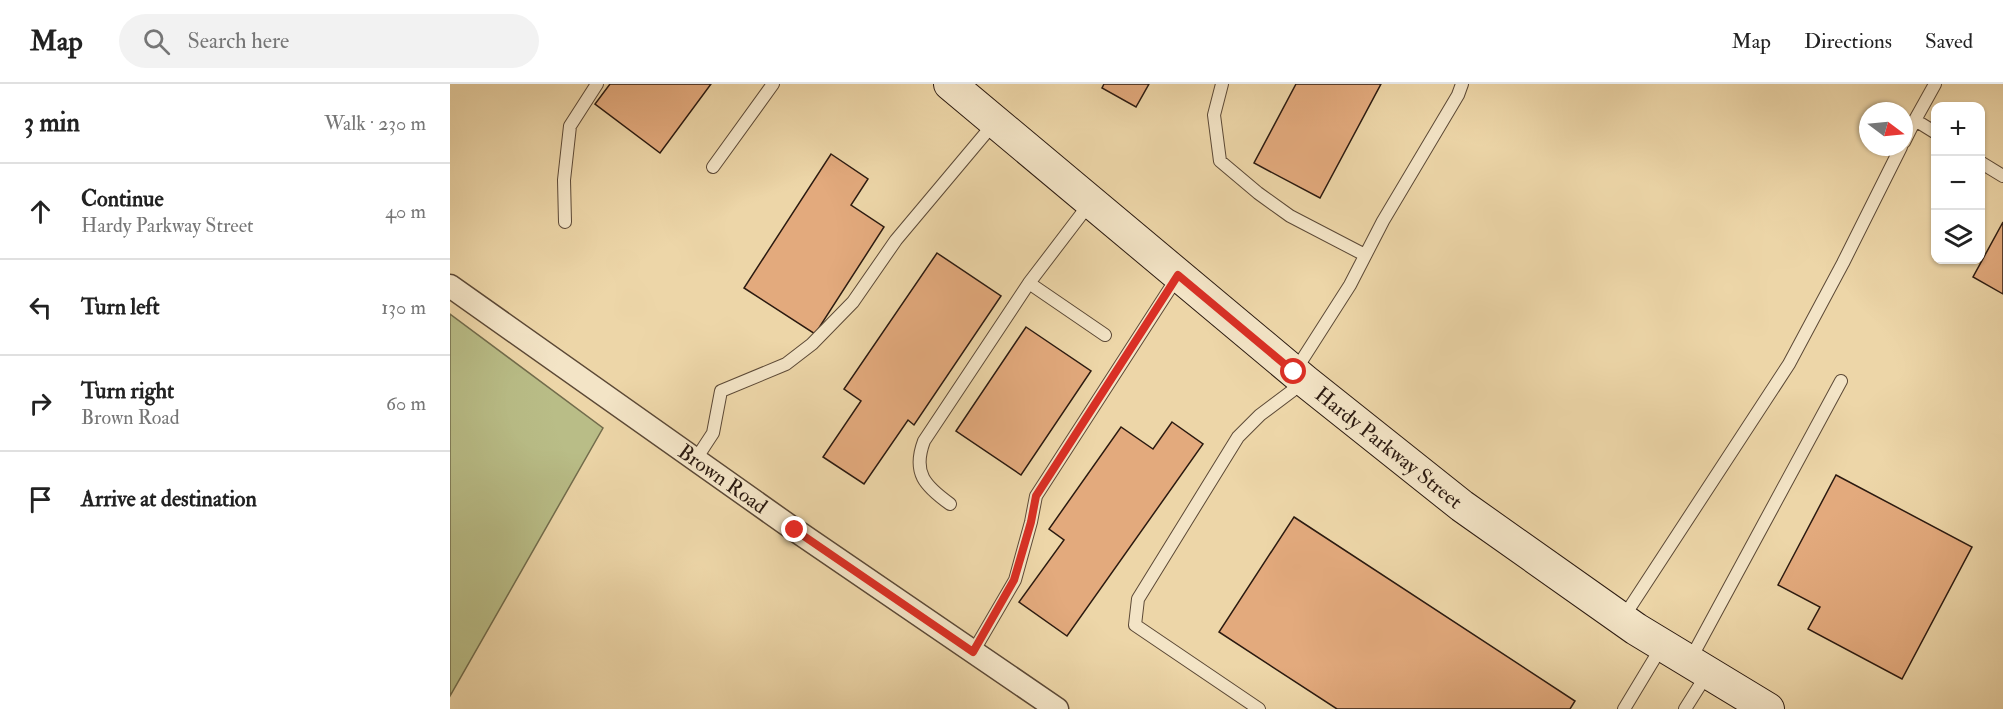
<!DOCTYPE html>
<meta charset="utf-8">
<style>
:root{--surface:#fff;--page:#f2f2f2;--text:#222;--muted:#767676;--line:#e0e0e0}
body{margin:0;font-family:"IM FELL Double Pica",serif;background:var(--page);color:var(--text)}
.controls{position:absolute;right:18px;top:18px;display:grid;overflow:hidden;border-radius:12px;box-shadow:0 2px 4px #0004}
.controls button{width:54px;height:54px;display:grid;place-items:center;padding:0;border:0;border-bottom:2px solid var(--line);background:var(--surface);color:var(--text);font:30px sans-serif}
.compass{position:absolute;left:1409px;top:18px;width:54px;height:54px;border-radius:50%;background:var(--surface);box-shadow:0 2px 4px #0004;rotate:106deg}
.stop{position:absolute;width:18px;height:18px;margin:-14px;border:4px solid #d93025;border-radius:50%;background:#fff}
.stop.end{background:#d93025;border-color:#fff;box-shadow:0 2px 6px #0008}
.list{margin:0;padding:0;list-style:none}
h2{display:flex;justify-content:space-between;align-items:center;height:78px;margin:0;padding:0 24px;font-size:26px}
h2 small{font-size:20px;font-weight:400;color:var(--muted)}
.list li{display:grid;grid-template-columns:39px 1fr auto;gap:18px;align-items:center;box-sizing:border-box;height:96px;padding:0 24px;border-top:2px solid var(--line)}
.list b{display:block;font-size:22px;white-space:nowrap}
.list p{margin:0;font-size:20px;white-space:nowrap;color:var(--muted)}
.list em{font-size:20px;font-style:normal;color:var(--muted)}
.icon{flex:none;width:33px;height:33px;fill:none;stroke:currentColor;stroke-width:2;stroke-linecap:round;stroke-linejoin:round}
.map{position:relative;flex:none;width:1553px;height:625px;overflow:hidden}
header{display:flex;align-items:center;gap:36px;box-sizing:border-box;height:84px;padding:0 30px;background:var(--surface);border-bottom:2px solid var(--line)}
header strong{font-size:28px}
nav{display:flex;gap:33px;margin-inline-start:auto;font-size:21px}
.search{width:420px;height:54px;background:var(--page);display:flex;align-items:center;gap:15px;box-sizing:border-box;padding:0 21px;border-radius:33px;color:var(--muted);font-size:22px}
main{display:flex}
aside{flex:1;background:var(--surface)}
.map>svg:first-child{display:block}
.green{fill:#b9bd87;stroke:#726c4c;stroke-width:1.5}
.building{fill:#e3aa7d;stroke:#2b1a10;stroke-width:1.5}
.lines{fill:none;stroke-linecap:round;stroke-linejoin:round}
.service-casing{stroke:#5c4936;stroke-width:14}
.minor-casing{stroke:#5c4936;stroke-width:25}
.secondary-casing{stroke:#2b1a10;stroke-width:34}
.service{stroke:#f3e4c6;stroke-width:12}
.minor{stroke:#f3e4c6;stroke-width:22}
.secondary{stroke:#f3e4c6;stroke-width:32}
.route{stroke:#d93025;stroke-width:8}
.labels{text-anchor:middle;stroke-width:5;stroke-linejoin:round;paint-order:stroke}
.street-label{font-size:21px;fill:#2b1a10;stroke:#f3e4c6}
</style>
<header>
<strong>Map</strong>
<div class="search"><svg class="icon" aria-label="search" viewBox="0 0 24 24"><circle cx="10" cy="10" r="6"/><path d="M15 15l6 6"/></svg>Search here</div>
<nav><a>Map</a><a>Directions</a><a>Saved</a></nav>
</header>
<main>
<aside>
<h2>3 min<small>Walk · 230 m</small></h2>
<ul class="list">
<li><svg class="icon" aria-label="ahead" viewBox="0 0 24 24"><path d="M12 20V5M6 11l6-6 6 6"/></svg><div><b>Continue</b><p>Hardy Parkway Street</p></div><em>40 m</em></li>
<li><svg class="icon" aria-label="left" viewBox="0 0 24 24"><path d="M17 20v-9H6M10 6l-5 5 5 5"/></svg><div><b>Turn left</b></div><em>130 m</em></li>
<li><svg class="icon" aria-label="right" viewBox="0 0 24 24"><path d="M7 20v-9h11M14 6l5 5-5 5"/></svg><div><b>Turn right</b><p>Brown Road</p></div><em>60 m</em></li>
<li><svg class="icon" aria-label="arrive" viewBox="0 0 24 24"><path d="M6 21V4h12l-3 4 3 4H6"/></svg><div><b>Arrive at destination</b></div></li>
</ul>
</aside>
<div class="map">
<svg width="1553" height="625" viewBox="0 0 1553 625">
<rect width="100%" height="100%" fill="#edd6a8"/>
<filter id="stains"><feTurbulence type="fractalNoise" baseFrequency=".00333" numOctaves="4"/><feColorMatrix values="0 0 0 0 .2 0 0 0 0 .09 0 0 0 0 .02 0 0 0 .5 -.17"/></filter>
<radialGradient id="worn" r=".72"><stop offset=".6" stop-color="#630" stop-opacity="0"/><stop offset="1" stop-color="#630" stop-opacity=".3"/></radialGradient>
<!-- green -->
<path class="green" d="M0,230L153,344L0,612Z"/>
<!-- building -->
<path class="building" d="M160,0H261L210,69L145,20Z
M654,0H699L686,23L652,4Z
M846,0H931L870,114L804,79Z
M381,70L418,95L401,121L434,143L365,250L294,204Z
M1553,138V210L1523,193Z
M487,169L551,212L464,341L458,336L414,400L373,373L411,317L394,305Z
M576,243L641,287L571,391L506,347Z
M722,338L753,360L617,552L569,518L614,456L599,445L671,343L703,365Z
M1386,391L1522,463L1452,595L1358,545L1370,523L1328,501Z
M844,433L1125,617L1120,625H887L769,548Z"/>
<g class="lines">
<!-- service casing -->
<g class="service-casing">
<path id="service" d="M772,0L764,31L770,77L808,109L840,132L915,171
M1465,36L1485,0
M1454,58L1465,36L1486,49
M1530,78L1553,92
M263,83L323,0
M115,138L114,96L120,42L147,0
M579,199L655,251
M845,287L900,201L933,137L1008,11L1012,0
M246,375L263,349L271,307L336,280L362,260L403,218L446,156L545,38
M500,420C475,402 462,389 474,357L579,199L640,119
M1173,534L1339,280L1393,179L1451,63
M523,568L565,496L581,438L586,412L728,192
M1240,576L1391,297
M809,625L685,541L688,515L788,353L810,331L854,298
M1174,625L1212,562
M1235,625L1257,590"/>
</g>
<!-- minor casing -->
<g class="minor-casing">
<g id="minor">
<path id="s1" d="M0,202L345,446L607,625"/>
</g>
</g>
<!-- secondary casing -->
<g class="secondary-casing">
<g id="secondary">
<path id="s2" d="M500,0L855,297L1012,422L1186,545L1318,625"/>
</g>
</g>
<!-- service -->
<use href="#service" class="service"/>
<!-- minor -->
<use href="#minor" class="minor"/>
<!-- secondary -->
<use href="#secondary" class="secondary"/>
</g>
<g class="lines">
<!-- route -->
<path class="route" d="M345,446L523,568L564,496L581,438L586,412L728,191L844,288"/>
</g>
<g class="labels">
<!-- street labels -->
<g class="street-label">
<text dy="7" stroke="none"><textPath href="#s2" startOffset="570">Hardy Parkway Street</textPath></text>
<text dy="7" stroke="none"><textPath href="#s1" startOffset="334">Brown Road</textPath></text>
</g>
</g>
<rect width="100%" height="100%" filter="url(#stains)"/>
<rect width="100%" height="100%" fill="url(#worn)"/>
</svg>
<div class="controls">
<button>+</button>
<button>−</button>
<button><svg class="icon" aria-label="layers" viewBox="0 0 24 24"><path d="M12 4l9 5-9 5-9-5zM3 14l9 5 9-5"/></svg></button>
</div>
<svg class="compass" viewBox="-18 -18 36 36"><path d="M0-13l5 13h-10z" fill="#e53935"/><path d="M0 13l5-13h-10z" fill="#767676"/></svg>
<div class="stop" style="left:844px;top:288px"></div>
<div class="stop end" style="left:345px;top:446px"></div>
</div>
</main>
